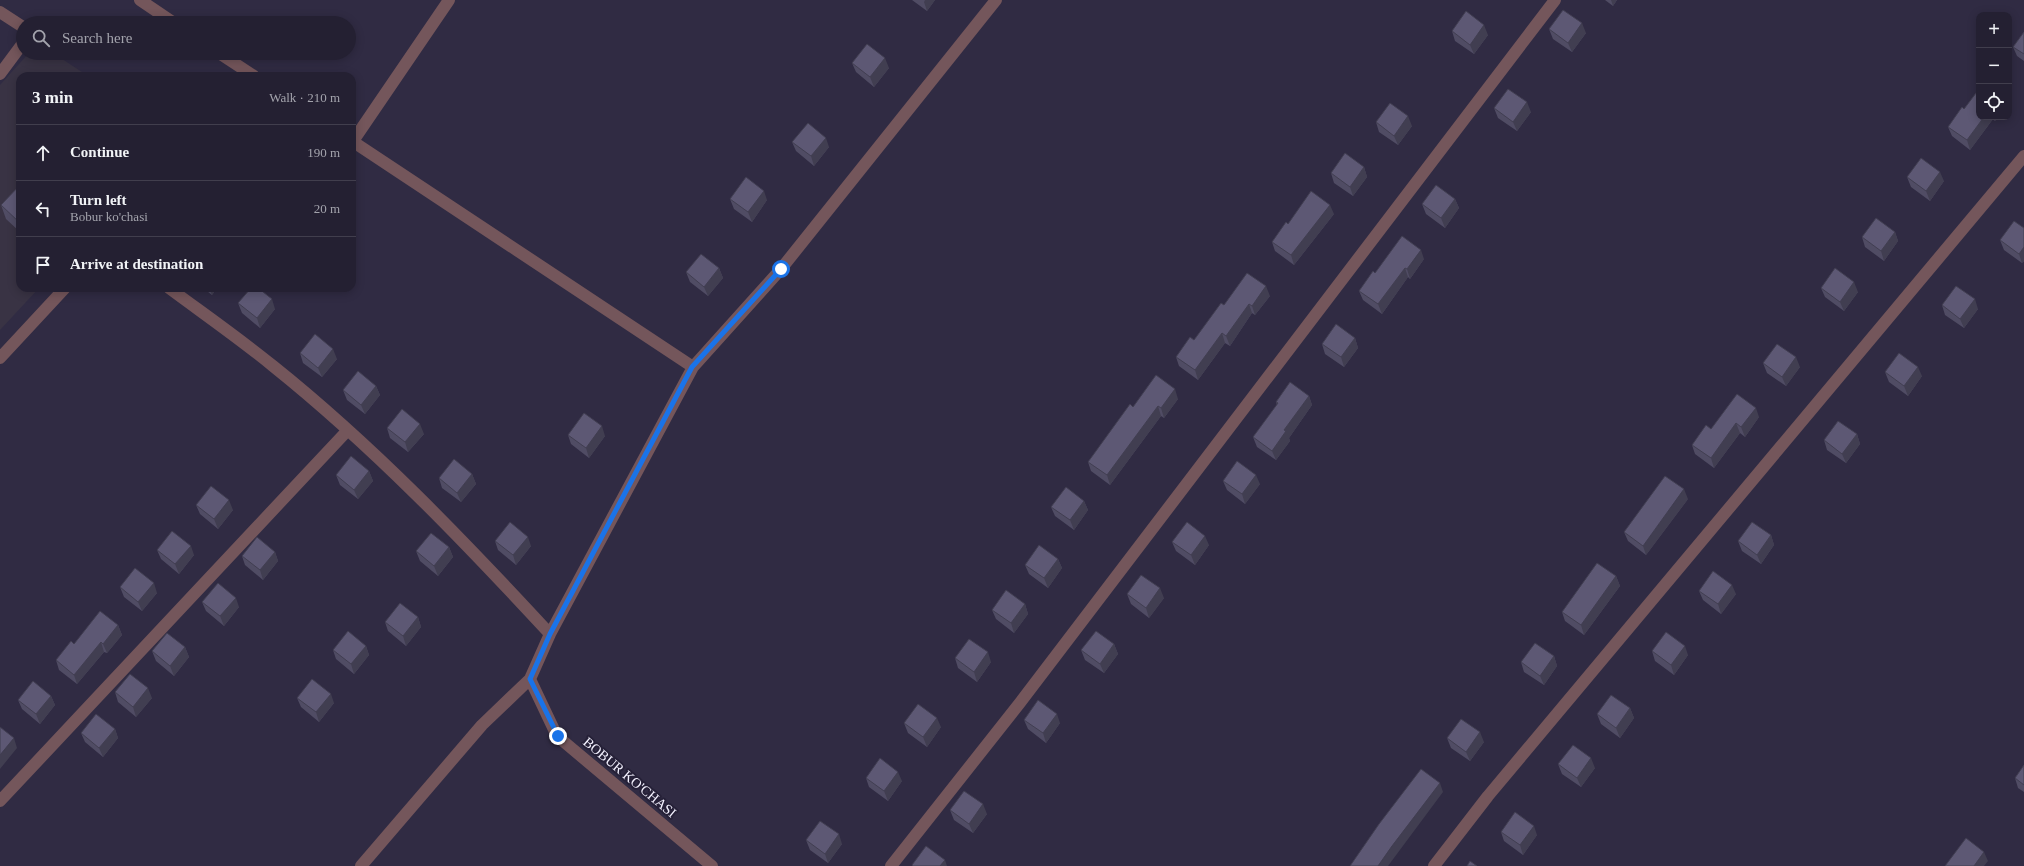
<!DOCTYPE html>
<meta charset="utf-8">
<style>
:root{--surface:#242032;--page:#302d3e;--text:#f1f3f6;--muted:#a3a3ac;--line:#413e4d}
body{margin:0;font-family:"Times New Roman",serif;background:var(--page);color:var(--text)}
.controls{position:absolute;right:12px;top:12px;display:grid;overflow:hidden;border-radius:8px;box-shadow:0 2px 10px #0003}
.controls button{width:36px;height:36px;display:grid;place-items:center;padding:0;border:0;border-bottom:1px solid var(--line);background:var(--surface);color:var(--text);font:20px sans-serif}
.stop{position:absolute;width:12px;height:12px;margin:-9px;border:3px solid #1a73e8;border-radius:50%;background:#fff}
.stop.end{background:#1a73e8;border-color:#fff;box-shadow:0 1px 4px #0008}
.list{margin:0;padding:0;list-style:none}
h2{display:flex;justify-content:space-between;align-items:center;height:52px;margin:0;padding:0 16px;font-size:17px}
h2 small{font-size:13px;font-weight:400;color:var(--muted)}
.list li{display:grid;grid-template-columns:26px 1fr auto;gap:12px;align-items:center;box-sizing:border-box;height:56px;padding:0 16px;border-top:1px solid var(--line)}
.list b{display:block;font-size:15px;white-space:nowrap}
.list p{margin:0;font-size:13px;white-space:nowrap;color:var(--muted)}
.list em{font-size:13px;font-style:normal;color:var(--muted)}
.icon{flex:none;width:22px;height:22px;fill:none;stroke:currentColor;stroke-width:2;stroke-linecap:round;stroke-linejoin:round}
.map{position:relative;flex:none;width:2024px;height:866px;overflow:hidden}
.search{position:absolute;background:var(--surface);box-shadow:0 2px 10px #0003;left:16px;top:16px;width:340px;height:44px;display:flex;align-items:center;gap:10px;box-sizing:border-box;padding:0 14px;border-radius:22px;color:var(--muted);font-size:15px}
.panel{position:absolute;background:var(--surface);box-shadow:0 2px 10px #0003;left:16px;top:72px;width:340px;height:220px;border-radius:12px}
.map>svg:first-child{display:block}
.education{fill:#393344}
.lines{fill:none;stroke-linecap:round;stroke-linejoin:round}
.minor{stroke:#74565b;stroke-width:12}
.wall{fill:#504c64}
.shaded-wall{fill:#413e51}
.building{fill:#5d5874;stroke:#413e51}
.route{stroke:#1a73e8;stroke-width:5}
.labels{text-anchor:middle;stroke-width:4;stroke-linejoin:round;paint-order:stroke}
.street-label{font-size:14px;fill:#f4f2ff;stroke:#262138}
</style>
<div class="map">
<svg width="2024" height="866" viewBox="0 0 2024 866">
<rect width="100%" height="100%" fill="#302b43"/>
<!-- education -->
<path class="education" d="M29,53H53L88,76H20V288H39L0,330V85Z"/>
<g class="lines">
<!-- minor -->
<path class="minor" d="M140,0L174,23
M0,12L23,27
M219,53L254,76
M0,74L23,43
M352,141L693,367
M353,141L449,0
M169,288C204,314 240,339 273,366C373,446 464,541 550,634
M0,358L65,288
M530,679L557,736L712,866
M0,801L347,431
M361,866L482,725L530,679L550,634L693,367L781,269L996,0
M891,866L1019,704L1555,0
M1434,866L1488,796L2024,156"/>
</g>
<!-- wall -->
<path class="wall" d="M912,0H935L927,11Z
M1605,0H1617L1613,6Z
M1549,29L1586,33L1572,52L1553,39Z
M1452,31L1488,35L1474,54L1455,41Z
M2024,32V61L2017,56L2013,47Z
M852,63L889,68L874,87L856,72Z
M1494,108L1531,112L1517,131L1498,118Z
M1979,117H1998L1995,121L1993,119L1970,150L1952,136L1948,127Z
M1376,122L1412,126L1398,145L1379,132Z
M792,142L829,147L814,166L796,151Z
M1364,167L1367,177L1353,196L1334,183L1331,173Z
M1907,177L1944,181L1930,201L1911,187Z
M20,185V232L6,219L1,205Z
M730,199L767,200L752,222L734,209Z
M1455,199L1459,208L1445,228L1426,214L1422,204Z
M1334,214L1294,265L1275,251L1272,242L1288,224Z
M2024,228V261L2022,263L2004,250L2000,240Z
M1895,232L1898,241L1884,261L1865,247L1862,237Z
M1424,259L1410,279L1408,277L1382,314L1363,300L1359,291L1375,273Z
M719,268L723,278L708,296L690,282L686,272Z
M203,288H217L212,295Z
M1821,288L1858,292L1844,311L1825,297Z
M1270,296L1255,315L1252,313L1230,346L1225,343L1198,380L1179,366L1176,357L1194,340L1224,305Z
M238,303L275,309L260,328L242,313Z
M1942,305L1978,309L1964,328L1945,315Z
M1355,338L1358,348L1344,367L1325,354L1322,344Z
M300,353L337,359L322,377L303,363Z
M1763,363L1800,367L1786,386L1767,373Z
M1885,372L1922,376L1908,396L1889,382Z
M376,386L380,395L365,414L347,400L343,390Z
M1309,396L1312,405L1289,438L1290,441L1276,460L1257,447L1253,437L1277,405L1276,402Z
M1178,399L1164,418L1161,416L1110,485L1091,471L1088,462L1133,407Z
M1759,417L1745,437L1740,433L1714,468L1695,454L1692,445L1711,429Z
M387,428L424,434L408,452L390,438Z
M1857,434L1860,444L1846,463L1827,450L1824,440Z
M568,435L605,436L589,458L571,444Z
M369,471L373,481L358,499L340,485L336,475Z
M472,474L476,484L461,502L442,488L439,478Z
M1223,481L1260,484L1245,504L1227,490Z
M1688,499L1646,555L1628,541L1624,532Z
M1084,501L1088,510L1074,530L1055,516L1051,507Z
M196,505L233,510L218,529L200,514Z
M1771,535L1774,545L1761,564L1742,551L1738,541Z
M495,541L531,546L516,565L498,550Z
M1172,542L1209,545L1195,565L1176,551Z
M449,547L453,557L438,576L420,561L416,551Z
M157,550L194,555L179,574L161,559Z
M275,552L278,561L263,580L245,565L242,556Z
M1058,559L1062,568L1048,588L1029,574L1025,565Z
M1616,576L1620,586L1584,635L1565,621L1562,612Z
M120,587L157,593L142,611L124,597Z
M1699,591L1736,594L1721,614L1703,600Z
M1127,594L1164,598L1149,618L1131,604Z
M202,602L239,607L224,626L206,611Z
M1025,604L1028,614L1014,633L996,619L992,610Z
M418,617L421,627L406,646L388,631L385,622Z
M118,625L122,635L107,653L104,652L77,684L59,670L56,660L74,644Z
M1114,644L1118,654L1104,673L1085,660L1081,650Z
M366,646L369,655L354,674L336,659L333,650Z
M185,647L189,657L174,676L156,661L152,651Z
M1652,651L1688,655L1674,675L1655,661Z
M1554,656L1557,666L1544,685L1524,672L1521,662Z
M955,658L991,662L977,682L958,668Z
M115,692L152,698L136,717L118,702Z
M51,696L55,705L40,724L22,709L18,700Z
M297,698L334,703L319,722L301,707Z
M1630,708L1634,718L1620,738L1601,724L1597,714Z
M1024,720L1060,723L1046,743L1028,729Z
M904,723L941,727L927,747L908,733Z
M115,729L118,738L103,757L85,742L81,733Z
M1447,738L1484,742L1470,761L1451,748Z
M1558,764L1595,768L1581,787L1562,774Z
M2024,765V792L2018,788L2015,778Z
M866,778L902,781L888,801L869,787Z
M950,810L987,814L973,833L954,820Z
M1501,832L1537,835L1523,855L1504,841Z
M806,840L842,844L828,863L810,850Z"/>
<!-- shaded-wall -->
<path class="shaded-wall" d="M925,0H935L927,11L924,2Z
M1611,0H1617L1613,6Z
M1582,23L1586,33L1572,52L1568,43Z
M1484,25L1488,35L1474,54L1470,45Z
M885,58L889,68L874,87L870,77Z
M1527,102L1531,112L1517,131L1513,122Z
M1408,116L1412,126L1398,145L1394,136Z
M1984,117H1992L1993,119L1970,150L1967,140Z
M1994,117H1998L1995,121Z
M826,138L829,147L814,166L811,156Z
M1364,167L1367,177L1353,196L1350,187Z
M1940,172L1944,181L1930,201L1926,191Z
M764,191L767,200L752,222L748,212Z
M1455,199L1459,208L1445,228L1441,218Z
M1330,205L1334,214L1294,265L1291,255Z
M1895,232L1898,241L1884,261L1881,251Z
M2024,247V261L2022,263L2019,254Z
M1421,250L1424,259L1410,279L1407,269Z
M719,268L723,278L708,296L704,287Z
M1405,268L1408,277L1382,314L1378,304Z
M1854,282L1858,292L1844,311L1840,302Z
M1266,286L1270,296L1255,315L1252,306Z
M209,288H217L212,295Z
M272,299L275,309L260,328L257,318Z
M1975,299L1978,309L1964,328L1960,319Z
M1249,304L1252,313L1230,346L1226,336Z
M1222,333L1225,343L1198,380L1195,370Z
M1355,338L1358,348L1344,367L1341,357Z
M333,349L337,359L322,377L318,368Z
M1796,357L1800,367L1786,386L1782,377Z
M1918,367L1922,376L1908,396L1904,386Z
M376,386L380,395L365,414L361,405Z
M1175,389L1178,399L1164,418L1161,408Z
M1309,396L1312,405L1289,438L1290,441L1276,460L1272,451L1284,430Z
M1158,406L1161,416L1110,485L1107,475Z
M1756,408L1759,417L1745,437L1741,427Z
M1736,423L1740,433L1714,468L1711,458Z
M420,424L424,434L408,452L405,442Z
M602,426L605,436L589,458L586,448Z
M1857,434L1860,444L1846,463L1842,454Z
M369,471L373,481L358,499L354,490Z
M472,474L476,484L461,502L457,493Z
M1256,475L1260,484L1245,504L1242,494Z
M1684,489L1688,499L1646,555L1643,546Z
M229,500L233,510L218,529L214,519Z
M1084,501L1088,510L1074,530L1070,520Z
M1771,535L1774,545L1761,564L1757,555Z
M1205,536L1209,545L1195,565L1191,555Z
M528,537L531,546L516,565L513,555Z
M191,546L194,555L179,574L175,564Z
M449,547L453,557L438,576L434,566Z
M275,552L278,561L263,580L260,570Z
M1058,559L1062,568L1048,588L1044,578Z
M1616,576L1620,586L1584,635L1581,625Z
M154,583L157,593L142,611L138,602Z
M1732,585L1736,594L1721,614L1718,604Z
M1160,588L1164,598L1149,618L1146,608Z
M236,598L239,607L224,626L220,616Z
M1025,604L1028,614L1014,633L1011,623Z
M418,617L421,627L406,646L403,636Z
M118,625L122,635L107,653L103,644Z
M101,642L104,652L77,684L74,675Z
M1114,644L1118,654L1104,673L1100,664Z
M366,646L369,655L354,674L351,664Z
M1685,646L1688,655L1674,675L1671,665Z
M185,647L189,657L174,676L170,666Z
M988,652L991,662L977,682L974,672Z
M1554,656L1557,666L1544,685L1540,676Z
M148,688L152,698L136,717L133,707Z
M331,694L334,703L319,722L316,712Z
M51,696L55,705L40,724L36,714Z
M1630,708L1634,718L1620,738L1616,728Z
M1057,714L1060,723L1046,743L1043,733Z
M937,718L941,727L927,747L923,737Z
M115,729L118,738L103,757L99,748Z
M1480,732L1484,742L1470,761L1466,752Z
M14,738L17,748L0,769V755Z
M1591,758L1595,768L1581,787L1577,778Z
M898,772L902,781L888,801L884,791Z
M1440,783L1443,792L1388,866H1378L1392,846Z
M983,804L987,814L973,833L969,824Z
M1534,826L1537,835L1523,855L1520,845Z
M839,834L842,844L828,863L825,854Z
M1984,852L1988,861L1984,866H1974Z
M945,860L947,866H940Z"/>
<!-- building -->
<path class="building" d="M1563,10L1582,23L1568,43L1549,29Z
M1466,11L1484,25L1470,45L1452,31Z
M2024,32V54L2013,47Z
M867,44L885,58L870,77L852,63Z
M1508,89L1527,102L1513,122L1494,108Z
M1979,89V117H1984L1967,140L1948,127L1962,107L1964,109Z
M1390,103L1408,116L1394,136L1376,122Z
M808,123L826,138L811,156L792,142Z
M1345,153L1364,167L1350,187L1331,173Z
M1921,158L1940,172L1926,191L1907,177Z
M746,177L764,191L748,212L730,199Z
M20,185V223L1,205Z
M1436,185L1455,199L1441,218L1422,204Z
M1311,191L1330,205L1291,255L1272,242L1286,222L1288,224Z
M1876,218L1895,232L1881,251L1862,237Z
M2014,221L2024,228V247L2019,254L2000,240Z
M1402,236L1421,250L1407,269L1405,268L1378,304L1359,291L1373,271L1375,273Z
M701,254L719,268L704,287L686,272Z
M1835,268L1854,282L1840,302L1821,288Z
M1247,273L1266,286L1252,306L1249,304L1226,336L1222,333L1195,370L1176,357L1190,337L1194,340L1221,303L1224,305Z
M1956,286L1975,299L1960,319L1942,305Z
M251,288H258L272,299L257,318L238,303Z
M1336,324L1355,338L1341,357L1322,344Z
M315,334L333,349L318,368L300,353Z
M1777,344L1796,357L1782,377L1763,363Z
M1899,353L1918,367L1904,386L1885,372Z
M358,371L376,386L361,405L343,390Z
M1156,375L1175,389L1161,408L1158,406L1107,475L1088,462L1130,404L1133,407Z
M1290,382L1309,396L1284,430L1286,431L1272,451L1253,437L1278,403L1276,402Z
M1737,394L1756,408L1741,427L1736,423L1711,458L1692,445L1706,425L1711,429Z
M402,409L420,424L405,442L387,428Z
M584,413L602,426L586,448L568,435Z
M1838,421L1857,434L1842,454L1824,440Z
M351,456L369,471L354,490L336,475Z
M454,459L472,474L457,493L439,478Z
M1237,461L1256,475L1242,494L1223,481Z
M1665,476L1684,489L1643,546L1624,532Z
M211,486L229,500L214,519L196,505Z
M1066,487L1084,501L1070,520L1051,507Z
M510,522L528,537L513,555L495,541Z
M1187,522L1205,536L1191,555L1172,542Z
M1752,522L1771,535L1757,555L1738,541Z
M172,531L191,546L175,564L157,550Z
M431,533L449,547L434,566L416,551Z
M257,537L275,552L260,570L242,556Z
M1039,545L1058,559L1044,578L1025,565Z
M1597,563L1616,576L1581,625L1562,612Z
M135,568L154,583L138,602L120,587Z
M1713,571L1732,585L1718,604L1699,591Z
M1141,575L1160,588L1146,608L1127,594Z
M218,583L236,598L220,616L202,602Z
M1006,590L1025,604L1011,623L992,610Z
M400,603L418,617L403,636L385,622Z
M100,611L118,625L103,644L101,642L74,675L56,660L71,641L74,644Z
M348,631L366,646L351,664L333,650Z
M1096,631L1114,644L1100,664L1081,650Z
M1666,632L1685,646L1671,665L1652,651Z
M167,633L185,647L170,666L152,651Z
M969,639L988,652L974,672L955,658Z
M1535,643L1554,656L1540,676L1521,662Z
M130,674L148,688L133,707L115,692Z
M312,679L331,694L316,712L297,698Z
M33,681L51,696L36,714L18,700Z
M1611,695L1630,708L1616,728L1597,714Z
M1038,700L1057,714L1043,733L1024,720Z
M918,704L937,718L923,737L904,723Z
M96,714L115,729L99,748L81,733Z
M1461,719L1480,732L1466,752L1447,738Z
M0,727L14,738L0,755Z
M1573,745L1591,758L1577,778L1558,764Z
M880,758L898,772L884,791L866,778Z
M2024,765V785L2015,778Z
M1421,769L1440,783L1392,846L1378,866H1350L1379,824Z
M964,791L983,804L969,824L950,810Z
M1515,812L1534,826L1520,845L1501,832Z
M820,821L839,834L825,854L806,840Z
M1966,838L1984,852L1974,866H1945Z
M926,846L945,860L940,866H913L912,865Z
M1470,861L1477,866H1467Z"/>
<g class="lines">
<!-- route -->
<path class="route" d="M558,736L530,679L550,634L692,367L781,269"/>
</g>
<g class="labels">
<!-- street labels -->
<g class="street-label">
<text transform="translate(630 777) rotate(40)" y="5">BOBUR KO'CHASI</text>
</g>
</g>
</svg>
<div class="controls">
<button>+</button>
<button>−</button>
<button><svg class="icon" aria-label="locate" viewBox="0 0 24 24"><circle cx="12" cy="12" r="6"/><path d="M12 2v4M12 18v4M2 12h4M18 12h4"/></svg></button>
</div>
<div class="stop" style="left:781px;top:269px"></div>
<div class="stop end" style="left:558px;top:736px"></div>
<div class="search"><svg class="icon" aria-label="search" viewBox="0 0 24 24"><circle cx="10" cy="10" r="6"/><path d="M15 15l6 6"/></svg>Search here</div>
<section class="panel">
<h2>3 min<small>Walk · 210 m</small></h2>
<ul class="list">
<li><svg class="icon" aria-label="ahead" viewBox="0 0 24 24"><path d="M12 20V5M6 11l6-6 6 6"/></svg><div><b>Continue</b></div><em>190 m</em></li>
<li><svg class="icon" aria-label="left" viewBox="0 0 24 24"><path d="M17 20v-9H6M10 6l-5 5 5 5"/></svg><div><b>Turn left</b><p>Bobur ko'chasi</p></div><em>20 m</em></li>
<li><svg class="icon" aria-label="arrive" viewBox="0 0 24 24"><path d="M6 21V4h12l-3 4 3 4H6"/></svg><div><b>Arrive at destination</b></div></li>
</ul>
</section>
</div>
